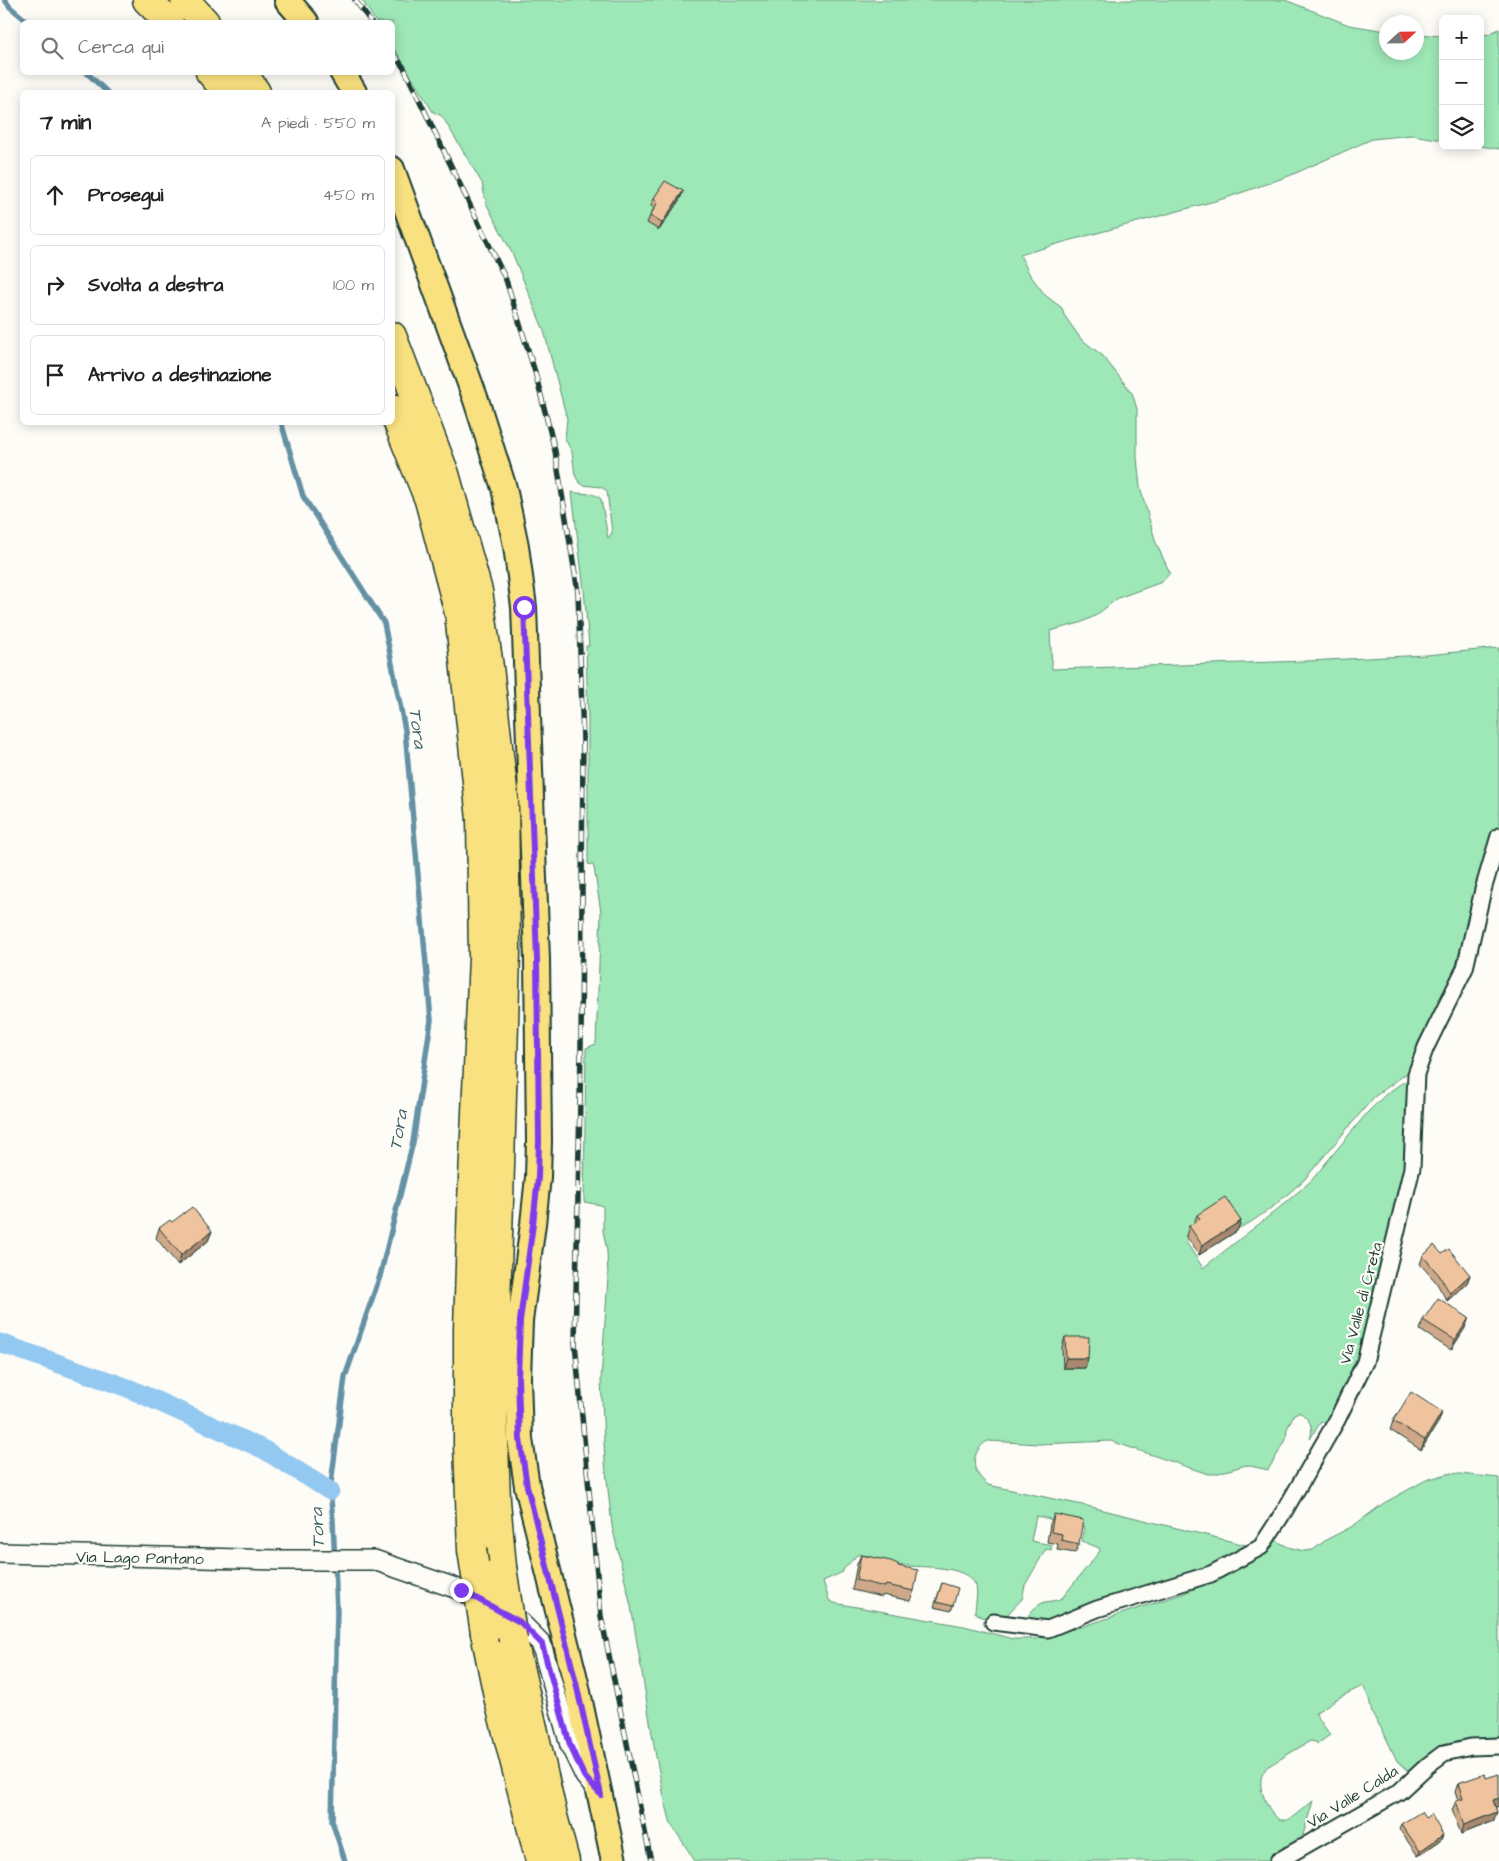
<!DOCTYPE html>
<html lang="it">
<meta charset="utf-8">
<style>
:root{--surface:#fff;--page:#f2f2f2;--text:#222;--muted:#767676;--line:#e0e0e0}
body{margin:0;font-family:"Architects Daughter",sans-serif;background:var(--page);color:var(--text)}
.controls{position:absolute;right:15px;top:15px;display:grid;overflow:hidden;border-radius:8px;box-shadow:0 2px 12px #0003}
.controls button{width:45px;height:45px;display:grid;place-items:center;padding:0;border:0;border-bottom:1px solid var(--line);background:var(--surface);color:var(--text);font:25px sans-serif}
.compass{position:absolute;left:1379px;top:15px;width:45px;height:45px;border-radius:50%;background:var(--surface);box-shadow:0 2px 12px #0003;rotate:68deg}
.stop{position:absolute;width:15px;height:15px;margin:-11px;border:4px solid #7c3aed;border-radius:50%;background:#fff}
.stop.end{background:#7c3aed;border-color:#fff;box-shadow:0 1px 5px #0008}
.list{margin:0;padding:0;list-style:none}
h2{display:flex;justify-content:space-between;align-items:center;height:65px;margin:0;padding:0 20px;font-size:21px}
h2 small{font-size:16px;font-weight:400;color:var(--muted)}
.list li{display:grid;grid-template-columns:32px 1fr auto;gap:15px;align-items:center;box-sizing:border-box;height:80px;margin:0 10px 10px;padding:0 10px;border:1px solid var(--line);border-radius:8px}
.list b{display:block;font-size:19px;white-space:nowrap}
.list em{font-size:16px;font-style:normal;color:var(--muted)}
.icon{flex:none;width:28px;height:28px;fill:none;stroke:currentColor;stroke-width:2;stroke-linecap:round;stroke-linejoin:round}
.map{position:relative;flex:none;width:1499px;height:1861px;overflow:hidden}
.search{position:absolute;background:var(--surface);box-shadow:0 2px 12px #0003;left:20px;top:20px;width:375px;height:55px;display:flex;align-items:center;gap:12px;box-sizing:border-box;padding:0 18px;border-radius:8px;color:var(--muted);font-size:19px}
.panel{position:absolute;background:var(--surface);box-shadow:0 2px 12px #0003;left:20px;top:90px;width:375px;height:335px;border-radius:8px}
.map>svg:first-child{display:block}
.green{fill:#9ee7b6;stroke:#5e9275}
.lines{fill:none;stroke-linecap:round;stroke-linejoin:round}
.stream{stroke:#6591a5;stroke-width:5.5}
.canal{stroke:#93c9f1;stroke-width:19}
.minor-casing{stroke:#1f3d34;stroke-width:19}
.tertiary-casing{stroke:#1f3d34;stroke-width:22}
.primary-casing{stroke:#1f3d34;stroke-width:28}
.motorway-casing{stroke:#1f3d34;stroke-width:31}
.minor{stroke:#fdfcf7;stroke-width:15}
.tertiary{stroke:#fdfcf7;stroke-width:19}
.primary{stroke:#fae180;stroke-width:24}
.motorway{stroke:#fae180;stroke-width:28}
.rail-casing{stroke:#1f3d34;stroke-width:5.5}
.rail{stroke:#fdfcf7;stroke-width:4;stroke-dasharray:11;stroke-linecap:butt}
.motorway-bridge-casing{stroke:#1f3d34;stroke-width:31;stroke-linecap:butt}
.motorway-bridge{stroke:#fae180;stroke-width:28}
.wall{fill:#cea889;stroke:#1f3d34}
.shaded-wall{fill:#a8886f;stroke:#1f3d34}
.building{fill:#f0c39f;stroke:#1f3d34}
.route{stroke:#7c3aed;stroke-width:6}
.labels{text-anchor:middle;stroke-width:4.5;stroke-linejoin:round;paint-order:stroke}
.street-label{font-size:16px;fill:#1f3d34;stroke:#fdfcf7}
.water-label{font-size:18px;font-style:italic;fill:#3c6063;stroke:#fdfcf7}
</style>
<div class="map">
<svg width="1499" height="1861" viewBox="0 0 1499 1861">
<rect width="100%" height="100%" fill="#fdfcf7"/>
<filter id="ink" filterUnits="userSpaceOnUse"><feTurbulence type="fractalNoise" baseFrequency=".02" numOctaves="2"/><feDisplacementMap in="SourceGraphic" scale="10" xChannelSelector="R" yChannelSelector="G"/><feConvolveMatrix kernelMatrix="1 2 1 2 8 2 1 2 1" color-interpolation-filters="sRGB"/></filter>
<g filter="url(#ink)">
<!-- green -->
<path class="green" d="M362,0H1285L1349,25L1386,31V52H1416L1417,34L1443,36V140L1412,135L1372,139L1289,176L1226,198L1064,242L1020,255L1030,275L1046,296L1062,308L1064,315L1081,339L1103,356L1132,393L1137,409V458L1140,487L1156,543L1170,573L1162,582L1118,598L1095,616L1080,623L1050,631L1052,669L1307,661L1426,655L1499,648V825L1467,953L1418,1065L1374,1097L1304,1180L1274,1206L1251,1222L1237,1229H1194L1185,1236L1188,1241L1186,1242L1203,1268L1273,1213L1311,1181L1367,1113L1386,1094L1402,1083L1413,1082L1412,1169L1362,1357L1331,1419L1320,1423L1310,1439C1314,1427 1310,1419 1299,1412L1294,1414L1287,1429L1286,1440L1268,1470L1246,1465L1215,1474H1208L1111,1441L1039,1444L988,1441C978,1445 970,1461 977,1472C979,1477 984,1481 988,1485L1087,1506L1246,1545L1251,1553L1179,1587L1020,1630C1026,1619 1032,1606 1045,1602C1051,1601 1056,1601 1062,1598L1100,1551L1099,1548L1082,1541L1085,1527L1036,1516L1031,1541L1052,1545L1051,1550L1046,1549L1025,1585L1022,1599L1000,1622L981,1617L975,1612C975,1603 980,1588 973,1581C959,1564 918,1568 898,1565C885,1562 871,1554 857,1555L843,1570V1572L823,1581L829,1600L834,1603L964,1626L1013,1639H1035L1084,1626L1182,1594L1229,1574L1255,1559L1265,1552L1275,1540L1288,1547L1304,1551L1313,1550L1326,1540L1353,1526L1384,1503L1426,1480L1451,1473L1499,1478V1742H1483L1412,1775L1397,1761L1383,1731L1372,1714L1369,1698L1363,1686L1340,1697L1315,1713L1330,1735L1317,1744L1316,1742L1310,1741L1267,1767C1264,1771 1261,1775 1261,1781C1259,1790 1270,1815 1279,1819C1282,1821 1287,1820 1290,1819L1313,1801L1300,1845L1269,1861H695L671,1824L664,1797L654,1746L631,1606L612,1526L605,1462L601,1379L608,1278L607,1251L603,1231V1207L601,1205L584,1202L586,1048L596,1044L601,912L594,868L593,865L588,864V717L586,646H589L584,590L572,492C583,495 593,491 601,499L608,538L612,533L607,491L601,487L583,485L578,481L575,475L572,452L565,439L567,419L544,331L513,255L486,203L482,183L445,121L442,116L433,112L393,47L392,22H376Z
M1499,29V149L1480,146V36L1489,34Z"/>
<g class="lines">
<!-- stream -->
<path class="stream" d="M5,0L10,7L28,22
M86,72L107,92
M281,422L303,496L384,623L405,730L431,1020L413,1142L380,1276L345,1377L330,1491L333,1520L337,1611L332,1821L345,1861"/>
<!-- canal -->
<path class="canal" d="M0,1343L128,1388L263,1449L330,1491"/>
<!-- minor casing -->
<g class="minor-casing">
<path id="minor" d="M993,1622L1048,1629L1097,1609L1211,1574L1261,1547L1285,1510L1337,1420L1365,1362L1412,1168L1416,1074L1426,1047L1465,968L1483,890L1499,836
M1278,1861L1399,1792L1428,1765L1444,1753L1471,1747L1499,1746"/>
</g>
<!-- tertiary casing -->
<g class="tertiary-casing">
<path id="tertiary" d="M0,1553L279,1560H374L461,1590L520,1622L541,1643L570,1745L585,1776L598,1792"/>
</g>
<!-- primary casing -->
<g class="primary-casing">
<path id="primary" d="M287,0L306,22
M342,72L354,92
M392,169L476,400L504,488L516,546L524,607L537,959L539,1141L538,1177L533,1224L520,1321L518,1378L520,1439L527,1486L576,1683L614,1861"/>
</g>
<!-- motorway casing -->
<g class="motorway-casing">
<path id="motorway" d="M147,0L169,22
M185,0L205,22
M210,72L227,92
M242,72L256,92
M392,336L445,474L478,591L489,667L504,798L506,952L493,1414L496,1501L502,1567
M392,408L429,500L459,613L481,819L483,958L472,1201L468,1330V1445L472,1550
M485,1633L499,1701L540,1861
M513,1640L553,1816L565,1861"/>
</g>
<!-- minor -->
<use href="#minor" class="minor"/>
<!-- tertiary -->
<use href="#tertiary" class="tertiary"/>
<!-- primary -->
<use href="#primary" class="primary"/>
<!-- motorway -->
<use href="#motorway" class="motorway"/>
<!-- rail casing -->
<g class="rail-casing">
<path id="rail" d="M355,0L371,22
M392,52L404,68L506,280L535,372L555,451L578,592L583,742L581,1050L575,1343L601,1616L651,1861"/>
</g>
<!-- rail -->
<use href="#rail" class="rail"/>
<!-- motorway-bridge casing -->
<g class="motorway-bridge-casing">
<path id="motorway-bridge" d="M472,1550L485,1633
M502,1567L513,1640"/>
</g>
<!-- motorway-bridge -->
<use href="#motorway-bridge" class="motorway-bridge"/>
</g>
<!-- wall -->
<path class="wall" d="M683,191L680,199L659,230L647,223L650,216L654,208L651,206L654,198Z
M1197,1215L1241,1221L1237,1231L1199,1255L1186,1236L1189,1226L1194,1223Z
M172,1222L212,1231L208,1241L178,1265L156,1238L159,1228Z
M1442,1254L1470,1275L1467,1283L1447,1301L1436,1282L1420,1264L1423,1256Z
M1423,1320L1465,1328L1451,1350L1420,1330Z
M1065,1337L1088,1358L1085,1368H1063L1062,1347Z
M1442,1412L1439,1421L1421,1450L1390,1430L1393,1421Z
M1054,1514L1079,1544L1075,1553L1057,1550L1058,1544L1047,1542L1050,1524Z
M861,1555L898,1566L914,1591L910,1601L883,1595L882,1597L852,1590L857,1564Z
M942,1583L953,1606L951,1611L934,1607Z
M1486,1778L1496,1807L1494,1821L1461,1834L1452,1810L1456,1801H1458L1455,1792L1458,1783Z
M1401,1824L1441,1840L1418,1856L1399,1829Z"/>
<!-- shaded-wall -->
<path class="shaded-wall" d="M683,191L680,199L659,230L662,223Z
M1241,1221L1237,1231L1199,1255L1202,1245Z
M212,1231L208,1241L178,1265L181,1255Z
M1470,1275L1467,1283L1447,1301L1450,1293Z
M1469,1318L1465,1328L1451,1350L1455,1340Z
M1066,1358H1088L1085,1368H1063Z
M1442,1412L1439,1421L1421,1450L1425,1440Z
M1499,1798V1806L1490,1809L1493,1800Z
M1497,1812L1494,1821L1461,1834L1464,1825Z
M1443,1835L1441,1840L1418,1856L1420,1851Z"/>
<!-- building -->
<path class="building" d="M665,181L683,191L662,223L650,216L658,202L654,198Z
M1225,1197L1241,1221L1202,1245L1189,1226L1200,1219L1197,1215Z
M192,1207L212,1231L181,1255L159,1228L170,1220L172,1222Z
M1434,1245L1442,1254L1449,1249L1470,1275L1450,1293L1439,1275L1423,1256Z
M1438,1298L1469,1318L1455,1340L1423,1320Z
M1065,1337H1089L1088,1358H1066Z
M1411,1392L1442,1412L1425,1440L1393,1421Z
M1054,1514L1083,1520L1079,1544L1061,1540L1062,1534L1051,1532Z
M861,1555L891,1561L898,1564V1566L918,1570L914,1591L886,1585L885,1587L856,1580Z
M942,1583L958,1588L953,1606L936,1602Z
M1485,1774L1486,1778L1499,1774V1798L1493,1800L1497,1812L1464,1825L1456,1801L1463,1799L1458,1783Z
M1421,1812L1425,1818L1431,1814L1443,1835L1420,1851L1401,1824Z"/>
</g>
<g class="lines" filter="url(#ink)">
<!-- route -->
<path class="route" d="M461,1590L520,1622L542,1644L570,1745L584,1776L601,1795L576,1683L527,1486L520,1439L518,1378L520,1321L533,1224L538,1177L539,1141L537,959L524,607"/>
</g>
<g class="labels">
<!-- street labels -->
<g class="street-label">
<text transform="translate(1360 1303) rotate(-75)" y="6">Via Valle di Creta</text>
<text transform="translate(140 1557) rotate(1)" y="6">Via Lago Pantano</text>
<text transform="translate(1352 1796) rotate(-32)" y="6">Via Valle Calda</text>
</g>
<!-- water labels -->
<g class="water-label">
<text transform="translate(418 728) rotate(82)" y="6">Tora</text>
<text transform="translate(398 1130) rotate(-80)" y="6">Tora</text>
<text transform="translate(317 1528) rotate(-93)" y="6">Tora</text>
</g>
</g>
</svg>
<div class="controls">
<button>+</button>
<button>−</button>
<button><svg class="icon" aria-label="layers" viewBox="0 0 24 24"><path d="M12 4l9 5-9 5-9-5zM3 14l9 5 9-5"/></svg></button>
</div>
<svg class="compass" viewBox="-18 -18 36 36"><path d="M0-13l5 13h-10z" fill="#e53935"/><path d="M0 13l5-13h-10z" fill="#767676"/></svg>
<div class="stop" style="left:524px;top:607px"></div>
<div class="stop end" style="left:461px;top:1590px"></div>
<div class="search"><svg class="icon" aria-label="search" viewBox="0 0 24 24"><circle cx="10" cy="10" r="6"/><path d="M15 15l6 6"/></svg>Cerca qui</div>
<section class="panel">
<h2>7 min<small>A piedi · 550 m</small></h2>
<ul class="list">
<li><svg class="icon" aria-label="ahead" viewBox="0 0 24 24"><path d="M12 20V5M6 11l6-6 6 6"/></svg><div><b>Prosegui</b></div><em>450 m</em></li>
<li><svg class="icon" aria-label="right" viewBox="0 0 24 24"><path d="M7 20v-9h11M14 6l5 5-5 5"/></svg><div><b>Svolta a destra</b></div><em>100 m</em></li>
<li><svg class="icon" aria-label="arrive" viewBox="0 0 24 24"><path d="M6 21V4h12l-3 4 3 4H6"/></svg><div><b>Arrivo a destinazione</b></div></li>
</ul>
</section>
</div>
